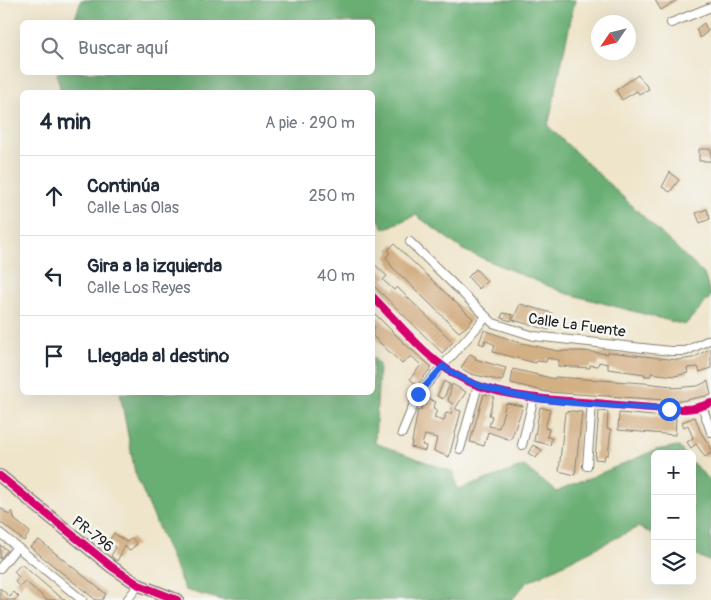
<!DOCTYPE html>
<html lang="es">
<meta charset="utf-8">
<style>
:root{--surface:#fff;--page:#f6f6f7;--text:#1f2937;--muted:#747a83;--line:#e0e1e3}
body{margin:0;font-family:Pangolin,sans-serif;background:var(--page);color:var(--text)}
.controls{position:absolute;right:15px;bottom:15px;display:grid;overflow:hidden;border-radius:8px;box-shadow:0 5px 20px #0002}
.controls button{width:45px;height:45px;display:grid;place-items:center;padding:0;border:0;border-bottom:1px solid var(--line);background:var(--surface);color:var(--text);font:25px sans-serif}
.compass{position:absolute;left:591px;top:15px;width:45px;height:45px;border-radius:50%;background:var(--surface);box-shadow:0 5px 20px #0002;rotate:235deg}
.stop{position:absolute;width:15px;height:15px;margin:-11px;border:4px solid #2563eb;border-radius:50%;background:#fff}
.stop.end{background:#2563eb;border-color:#fff;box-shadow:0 1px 5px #0008}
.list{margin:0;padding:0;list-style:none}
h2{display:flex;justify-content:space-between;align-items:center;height:65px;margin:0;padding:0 20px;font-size:21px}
h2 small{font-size:16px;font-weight:400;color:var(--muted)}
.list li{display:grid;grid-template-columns:32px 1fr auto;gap:15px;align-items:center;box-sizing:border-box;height:80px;padding:0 20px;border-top:1px solid var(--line)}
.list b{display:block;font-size:19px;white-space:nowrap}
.list p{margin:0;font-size:16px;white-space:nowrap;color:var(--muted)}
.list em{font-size:16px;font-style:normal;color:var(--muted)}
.icon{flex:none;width:28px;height:28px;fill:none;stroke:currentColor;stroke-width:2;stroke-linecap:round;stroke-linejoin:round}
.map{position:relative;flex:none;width:711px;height:600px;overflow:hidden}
.search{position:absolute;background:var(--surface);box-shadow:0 5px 20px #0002;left:20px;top:20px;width:355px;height:55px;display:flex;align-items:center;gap:12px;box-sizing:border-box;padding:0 18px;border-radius:8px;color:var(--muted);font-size:19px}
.panel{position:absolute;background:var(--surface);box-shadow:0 5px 20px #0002;left:20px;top:90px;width:355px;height:305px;border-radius:8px}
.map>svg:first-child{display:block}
.forest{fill:#69ae73;stroke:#426548}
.building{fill:#d3af84}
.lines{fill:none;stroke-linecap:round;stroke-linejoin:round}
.street-casing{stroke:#868074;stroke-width:10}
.secondary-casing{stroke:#868074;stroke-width:14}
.street{stroke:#fff;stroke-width:8}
.secondary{stroke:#fff;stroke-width:11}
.cycleway-casing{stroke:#f6f6f2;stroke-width:11}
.cycleway{stroke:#d6006c;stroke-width:8}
.route{stroke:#2563eb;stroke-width:6}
.labels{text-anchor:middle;stroke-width:5;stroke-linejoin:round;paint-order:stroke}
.street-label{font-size:15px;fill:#1c1c1c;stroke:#f6f6f2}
</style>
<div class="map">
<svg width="711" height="600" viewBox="0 0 711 600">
<rect width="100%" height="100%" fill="#f6f6f2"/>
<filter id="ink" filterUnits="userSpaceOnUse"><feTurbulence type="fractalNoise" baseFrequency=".02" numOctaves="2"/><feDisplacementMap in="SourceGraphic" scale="10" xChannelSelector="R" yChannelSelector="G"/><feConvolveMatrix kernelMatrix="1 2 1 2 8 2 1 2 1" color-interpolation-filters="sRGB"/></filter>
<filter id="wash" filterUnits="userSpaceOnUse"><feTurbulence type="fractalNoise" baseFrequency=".0096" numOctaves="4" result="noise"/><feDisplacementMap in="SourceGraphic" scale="20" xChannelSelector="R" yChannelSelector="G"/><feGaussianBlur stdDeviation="1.12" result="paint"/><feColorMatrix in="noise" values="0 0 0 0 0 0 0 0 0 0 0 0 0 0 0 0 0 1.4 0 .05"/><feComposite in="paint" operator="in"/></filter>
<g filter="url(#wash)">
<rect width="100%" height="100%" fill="#efe5cb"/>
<!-- forest -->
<path class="forest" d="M81,0H575L548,126L704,274L711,296L685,325L565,293L463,250L416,215L384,229L373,209L372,92H61L57,75L58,72H372V22H74Z
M373,357L379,365L375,443L453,472L458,490L524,466L556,492L656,450L678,446L685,454H655V535L638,527L526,583L512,600H222L185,590L135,473L120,393L372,392Z
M692,462L711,482V562L692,553Z"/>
<g id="blocks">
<!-- building -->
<path class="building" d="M655,0H677L661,10Z
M704,23L708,31L700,38L696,29Z
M638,75L649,89L639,94L637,91L622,100L616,90Z
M699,149H711V161H699Z
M670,172L679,180L670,192L662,187Z
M707,209L710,219L700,223L696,213Z
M394,244L471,317L473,319L466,327L459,332L392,267L386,257L389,254V249Z
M372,262L387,276L383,280L394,290L397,287L453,342L442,353L373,285L375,283L372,281Z
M476,269L487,281L479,289L468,277Z
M520,304L552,313L549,330L513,320Z
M372,311L406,345L432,367L417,385L410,379L421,365L411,356L402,364L379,342L372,335L375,327L372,325Z
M503,313L513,315L511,321L501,318Z
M484,330L517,342L558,351H583L608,354V352L678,360L693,358L711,348V368L700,372L698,367L687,368L688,373L675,376L651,373V376H644L645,374L608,369V364L599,362L598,366L590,365V368L558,366L559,360L547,358L546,362L537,361L536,363L493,352L495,345L485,340L484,345L479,343Z
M470,354L476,357L475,359L506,368L502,381L471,374L461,368Z
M513,369L555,379V377L644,383L672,386V388L698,386L708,381L711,395L681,401L547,392L511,383Z
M444,381L450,385L443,399L437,396Z
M452,384L466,392L455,409L461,411L449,457L434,451L437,438L425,435L422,445L426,446L425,451L411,447L418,410L420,411L427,398L436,402L433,408L437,410L434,418L444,421L446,413L451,414L453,404L448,401Z
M484,394L494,396L489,415L492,416L489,426L499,428L506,403L523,406L511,440L488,432L484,446L470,442Z
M540,407L550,410L545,428L549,429L547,437L552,438L550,445L534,441Z
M572,411L582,412L575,475L559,471L565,412Z
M599,411L608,412L607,429L611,430L608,455H605L604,460L595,459Z
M619,413L676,418L675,435L618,430Z
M695,417L700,431L711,448V453L705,457L696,444L691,448L687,442L693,438L688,425L684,427L682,422Z
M533,445L542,450L536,458L528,453Z
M0,507L9,515L12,511L15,520L30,532L24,541L0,522Z
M114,533L126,542L132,538L137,544L129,551L125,546L117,561L111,556L116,547L109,541Z
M39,540L106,594L102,600H96L30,547Z
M0,545L7,550L0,559Z
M21,564L55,593L65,600H47L25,581L20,587L15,582L19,577L14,572Z
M0,588L10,597L14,592L19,597L15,600H0Z"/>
</g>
</g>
<g filter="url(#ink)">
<use href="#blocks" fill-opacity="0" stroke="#868074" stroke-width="1"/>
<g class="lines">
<!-- street casing -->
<g class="street-casing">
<path id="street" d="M671,23L711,7
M410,242L493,323L534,336L670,351H686L711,339
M372,296C400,324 427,360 461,378C499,399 564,400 606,404C632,406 659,410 685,409C694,409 703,406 711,403
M702,406L711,432
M402,433L418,394L486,317
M522,445L534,397
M460,449L478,385
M587,466L592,403
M0,533L82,600
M0,568L17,547
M127,600L139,585"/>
</g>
<!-- secondary casing -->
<g class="secondary-casing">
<path id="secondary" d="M0,476L112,567L139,585L177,600"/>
</g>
<!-- street -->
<use href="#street" class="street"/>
<!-- secondary -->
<use href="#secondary" class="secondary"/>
<!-- cycleway casing -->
<g class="cycleway-casing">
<path id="cycleway" d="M372,296C400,324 427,360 461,378C499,399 564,400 606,404C632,406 659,410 685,409C694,409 703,406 711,403
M0,476L112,567L139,585L177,600"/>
</g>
<!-- cycleway -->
<use href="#cycleway" class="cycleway"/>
</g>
</g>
<g class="lines" filter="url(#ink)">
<!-- route -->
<path class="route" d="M418,394L443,366C492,406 607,404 669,409"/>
</g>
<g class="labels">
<!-- street labels -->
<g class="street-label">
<text transform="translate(577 325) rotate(8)" y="5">Calle La Fuente</text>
<text transform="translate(93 534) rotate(38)" y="5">PR-796</text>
</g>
</g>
</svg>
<div class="controls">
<button>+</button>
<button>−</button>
<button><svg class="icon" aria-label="layers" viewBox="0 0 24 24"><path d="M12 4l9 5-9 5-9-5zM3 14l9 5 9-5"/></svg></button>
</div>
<svg class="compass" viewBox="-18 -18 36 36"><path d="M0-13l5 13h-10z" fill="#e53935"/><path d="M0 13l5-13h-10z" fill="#747a83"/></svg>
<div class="stop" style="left:669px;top:409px"></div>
<div class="stop end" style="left:418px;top:394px"></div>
<div class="search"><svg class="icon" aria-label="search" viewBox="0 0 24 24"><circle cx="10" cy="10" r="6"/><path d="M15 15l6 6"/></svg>Buscar aquí</div>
<section class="panel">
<h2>4 min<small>A pie · 290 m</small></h2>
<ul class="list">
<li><svg class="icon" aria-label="ahead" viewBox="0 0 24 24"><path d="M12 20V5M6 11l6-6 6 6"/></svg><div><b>Continúa</b><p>Calle Las Olas</p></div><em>250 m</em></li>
<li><svg class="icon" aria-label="left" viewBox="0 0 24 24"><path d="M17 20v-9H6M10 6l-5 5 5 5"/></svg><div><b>Gira a la izquierda</b><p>Calle Los Reyes</p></div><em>40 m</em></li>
<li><svg class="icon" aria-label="arrive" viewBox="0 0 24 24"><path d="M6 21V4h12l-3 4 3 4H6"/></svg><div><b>Llegada al destino</b></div></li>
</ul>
</section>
</div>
